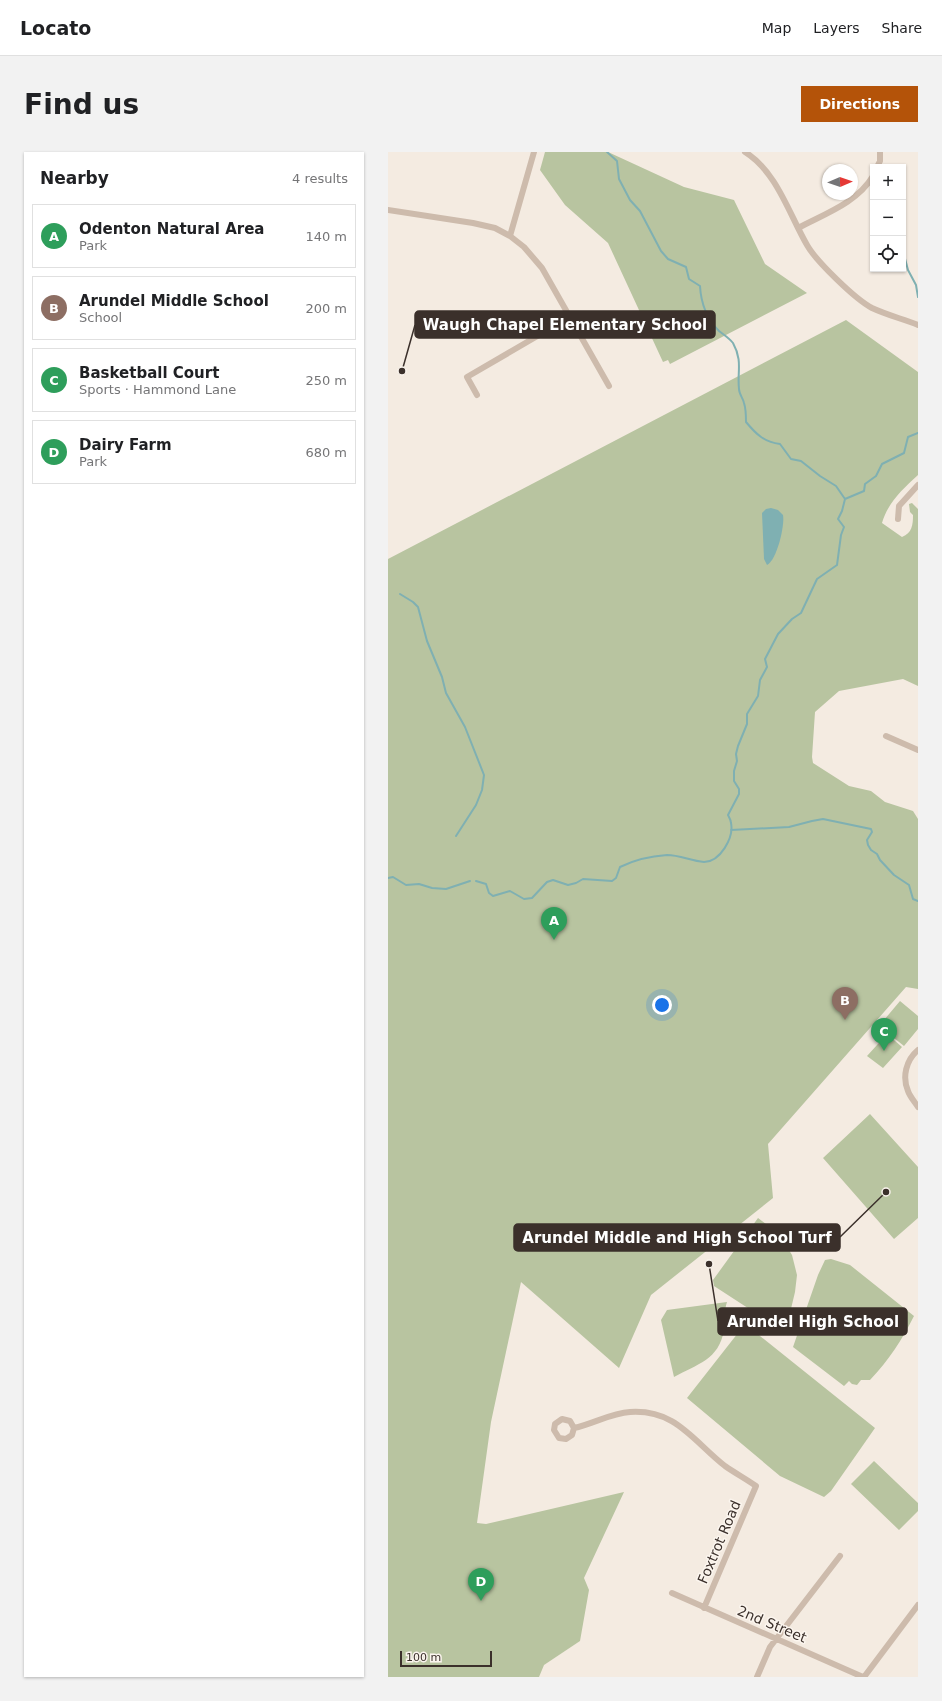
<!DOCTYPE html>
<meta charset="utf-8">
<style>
:root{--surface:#fff;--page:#f2f2f2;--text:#202124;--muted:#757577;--line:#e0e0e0;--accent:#b45309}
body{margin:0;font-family:"DejaVu Sans",sans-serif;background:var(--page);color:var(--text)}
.controls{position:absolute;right:12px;top:12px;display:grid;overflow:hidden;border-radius:0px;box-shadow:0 1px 3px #0004}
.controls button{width:36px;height:36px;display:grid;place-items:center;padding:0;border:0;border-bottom:1px solid var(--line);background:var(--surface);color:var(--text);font:20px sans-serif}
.compass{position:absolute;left:434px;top:12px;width:36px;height:36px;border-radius:50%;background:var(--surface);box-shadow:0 1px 3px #0004;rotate:88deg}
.scale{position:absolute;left:12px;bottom:10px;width:92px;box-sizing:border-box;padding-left:4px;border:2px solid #3b302b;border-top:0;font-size:11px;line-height:14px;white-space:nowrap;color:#3b302b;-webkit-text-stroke:3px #fbf5ee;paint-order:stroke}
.you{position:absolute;left:274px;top:853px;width:14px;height:14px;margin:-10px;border:3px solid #fff;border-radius:50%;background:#1a73e8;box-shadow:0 0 0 6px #1a73e833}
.badge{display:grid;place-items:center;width:26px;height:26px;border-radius:50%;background:var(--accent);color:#fff;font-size:13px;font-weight:700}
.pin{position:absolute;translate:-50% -33px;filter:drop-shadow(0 1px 2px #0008)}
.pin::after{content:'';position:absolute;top:21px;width:14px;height:12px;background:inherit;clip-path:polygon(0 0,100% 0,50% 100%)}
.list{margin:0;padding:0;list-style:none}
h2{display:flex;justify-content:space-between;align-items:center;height:52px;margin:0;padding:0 16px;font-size:17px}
h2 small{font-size:13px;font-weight:400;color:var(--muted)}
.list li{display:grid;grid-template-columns:26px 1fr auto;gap:12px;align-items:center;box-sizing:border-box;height:64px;margin:0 8px 8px;padding:0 8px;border:1px solid var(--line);border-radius:0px}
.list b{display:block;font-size:15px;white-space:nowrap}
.list p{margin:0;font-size:13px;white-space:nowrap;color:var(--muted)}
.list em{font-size:13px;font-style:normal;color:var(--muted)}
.icon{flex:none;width:22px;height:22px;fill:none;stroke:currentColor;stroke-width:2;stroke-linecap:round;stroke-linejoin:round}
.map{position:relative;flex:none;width:530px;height:1525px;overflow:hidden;border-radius:0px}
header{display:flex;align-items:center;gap:24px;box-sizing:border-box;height:56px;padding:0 20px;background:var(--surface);border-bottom:1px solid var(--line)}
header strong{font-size:19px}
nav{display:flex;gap:22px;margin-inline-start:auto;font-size:14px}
.intro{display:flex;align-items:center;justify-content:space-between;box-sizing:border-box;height:96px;padding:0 24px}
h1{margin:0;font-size:28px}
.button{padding:10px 18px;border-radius:0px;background:var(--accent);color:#fff;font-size:14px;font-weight:700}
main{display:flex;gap:24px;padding:0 24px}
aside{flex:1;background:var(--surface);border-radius:0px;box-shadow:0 1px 3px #0004}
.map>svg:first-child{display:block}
.green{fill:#b8c4a0}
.water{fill:#7fb0b2}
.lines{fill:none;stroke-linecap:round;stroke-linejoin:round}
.stream{stroke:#7fb0b2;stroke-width:2}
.minor{stroke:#cdbbac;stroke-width:6}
.labels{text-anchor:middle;stroke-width:3;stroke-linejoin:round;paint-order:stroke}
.street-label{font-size:14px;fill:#3b302b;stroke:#fbf5ee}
.leader{fill:none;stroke:#3b302b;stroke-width:1.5}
.callout-dot{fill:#3b302b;stroke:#fbf5ee;stroke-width:1.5}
.callout{fill:#3b302b;stroke:#3b302b;stroke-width:1.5}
.callout-label{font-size:15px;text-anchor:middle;font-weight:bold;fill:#fff}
</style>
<header>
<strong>Locato</strong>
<nav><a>Map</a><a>Layers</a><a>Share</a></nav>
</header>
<div class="intro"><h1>Find us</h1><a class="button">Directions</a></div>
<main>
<aside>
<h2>Nearby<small>4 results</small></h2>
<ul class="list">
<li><span class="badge" style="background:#2e9e5b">A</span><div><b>Odenton Natural Area</b><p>Park</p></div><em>140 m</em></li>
<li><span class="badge" style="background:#8d6e63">B</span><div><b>Arundel Middle School</b><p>School</p></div><em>200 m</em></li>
<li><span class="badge" style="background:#2e9e5b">C</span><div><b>Basketball Court</b><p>Sports · Hammond Lane</p></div><em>250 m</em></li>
<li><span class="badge" style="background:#2e9e5b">D</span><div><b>Dairy Farm</b><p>Park</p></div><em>680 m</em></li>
</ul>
</aside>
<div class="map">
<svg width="530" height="1525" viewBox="0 0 530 1525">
<rect width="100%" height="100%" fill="#f4ebe1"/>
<!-- green -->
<path class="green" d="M157,0H220L296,35L346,48L377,112L419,141L282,212L280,208L275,210L220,91L177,53L152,18Z
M458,168L530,220V323C515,337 500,350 494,371L514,385C524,381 525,373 525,363L522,360L521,352L524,351L530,357V534L515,527L451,539L427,560L424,605L425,611L461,634L483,639L497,650L525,659L530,667V837L518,835L380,992L385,1046L263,1143L231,1216L133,1130L103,1270L89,1371L98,1372L236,1340L196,1426L201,1438L192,1489L156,1513L151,1525H0V407Z
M512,849L530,864V877L516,894L491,874Z
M499,882L514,895L495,916L479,904Z
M482,962L530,1015V1066L506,1087L435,1006Z
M370,1066L391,1082L404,1103L409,1123L407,1140L402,1161L389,1175L326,1134L325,1128Z
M443,1107L462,1113L526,1164C514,1188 501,1208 482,1228H473L469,1233L464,1232L461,1229L456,1234L405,1195L430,1123L437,1108Z
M339,1150C336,1158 337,1169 336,1178C331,1208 309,1212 286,1225L273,1168L279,1158Z
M357,1172L487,1276L443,1339L436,1345L392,1324L299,1246Z
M486,1309L530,1351V1359L511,1378L463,1332Z"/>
<!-- water -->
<path class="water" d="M383,356L390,358L395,363C397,373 389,408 379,413L376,407L374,361L378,357Z"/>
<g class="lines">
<!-- stream -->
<path class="stream" d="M219,0L229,9L231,27L242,48L252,59L273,99L280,107L298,115L301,127L312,134C313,152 318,166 331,179C336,183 341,186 345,191C355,209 349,220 351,237C351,242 355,246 356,251C358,257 358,264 358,270C368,282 376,290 392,292L403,307L413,309L432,324L448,334L457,347
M515,99L520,118L528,133L530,145
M12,442L25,450L30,455L39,489L54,525L58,541L77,575L96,623L94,638L88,653L68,684
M343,678L401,675L424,669L435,667L483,677L484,680L479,688L480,693L483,698L489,702L492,708L506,723L521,733L525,747L530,749
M0,726L5,725L18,733L31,732L44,736L58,737L82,729
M88,729L98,732L101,741L105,744L122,739L136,747L144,746L159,730L165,728L180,733L188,731L195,727L224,729L228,726L232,715C246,708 264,704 279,703C292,703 303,709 316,710C332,710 346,686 343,671C343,668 341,665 340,663L351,642V637L346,629V619L349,609L348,602L350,594L359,572V562L370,544L372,528L379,515L377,507L390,482L404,467L413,461L429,427L449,413L453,383L456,375L450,367L454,359L457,347L476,339L477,332L488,324L494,312L516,301L520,285L530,281"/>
<!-- minor -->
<path class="minor" d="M357,0C389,20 401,62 419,93C428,109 467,147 484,156C499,163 515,167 530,173
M489,15L492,9V0
M0,58L85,71L107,76L122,84L136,95L154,116L221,234
M410,76C436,62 469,51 485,24
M122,84L146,0
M89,243L79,225L182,165
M510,367L511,354L530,333
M498,584L530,598
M530,898C518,908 514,925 520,939C522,945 527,950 530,955
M186,1276L184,1283L178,1287L171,1286L166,1278L167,1272L174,1267L182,1269L186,1276C205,1272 223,1261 242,1260C288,1257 305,1289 337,1314C347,1321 358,1327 368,1334L316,1456
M284,1441L475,1525
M369,1525L382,1495L452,1404
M476,1525L530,1453"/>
</g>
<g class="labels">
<!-- street labels -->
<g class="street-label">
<text transform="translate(331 1390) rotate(-67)" y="5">Foxtrot Road</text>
<text transform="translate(384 1472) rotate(23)" y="5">2nd Street</text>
</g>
</g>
<!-- callouts -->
<path class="leader" d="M14 219L27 173M498 1040L452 1085M321 1112L330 1169"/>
<g class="callout-dot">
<circle cx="14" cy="219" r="4"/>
<circle cx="498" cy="1040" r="4"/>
<circle cx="321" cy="1112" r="4"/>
</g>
<g class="callout">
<rect x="27" y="159" width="300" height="27" rx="4"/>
<rect x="126" y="1072" width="326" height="27" rx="4"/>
<rect x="330" y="1156" width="189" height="27" rx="4"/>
</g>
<g class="callout-label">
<text x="177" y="178">Waugh Chapel Elementary School</text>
<text x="289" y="1091">Arundel Middle and High School Turf</text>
<text x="425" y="1175">Arundel High School</text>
</g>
</svg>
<div class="controls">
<button>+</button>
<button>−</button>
<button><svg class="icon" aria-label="locate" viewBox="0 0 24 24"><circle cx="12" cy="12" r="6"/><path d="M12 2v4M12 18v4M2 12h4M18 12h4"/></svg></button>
</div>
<svg class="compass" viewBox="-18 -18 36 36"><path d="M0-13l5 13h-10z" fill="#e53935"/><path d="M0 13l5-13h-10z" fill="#757577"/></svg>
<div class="scale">100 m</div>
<div class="you"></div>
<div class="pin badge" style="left:166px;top:788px;background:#2e9e5b">A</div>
<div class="pin badge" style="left:457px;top:868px;background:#8d6e63">B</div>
<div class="pin badge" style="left:496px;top:899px;background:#2e9e5b">C</div>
<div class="pin badge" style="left:93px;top:1449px;background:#2e9e5b">D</div>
</div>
</main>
